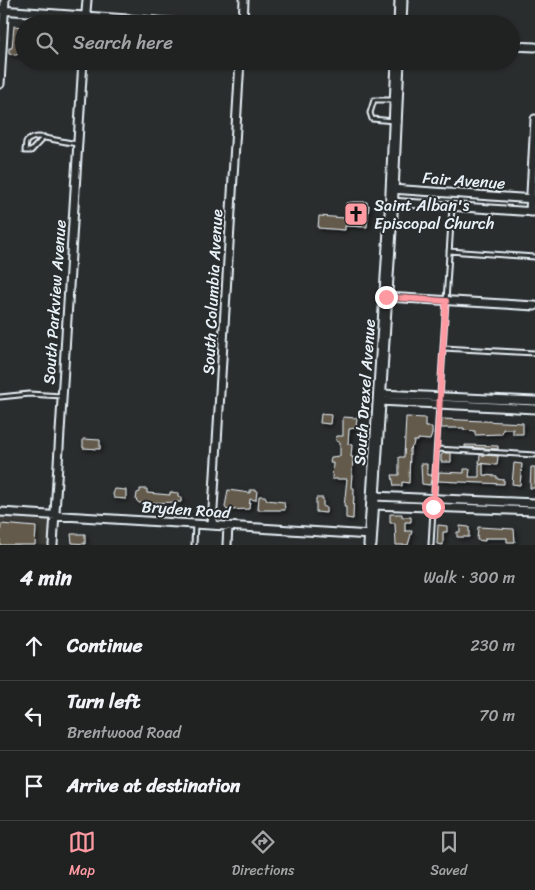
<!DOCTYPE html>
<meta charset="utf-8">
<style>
:root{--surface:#202222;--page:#2d2f2f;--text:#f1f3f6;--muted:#a2a4a5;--line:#3d3f40;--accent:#ff9aa2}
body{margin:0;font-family:Sriracha,sans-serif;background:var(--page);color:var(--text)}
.stop{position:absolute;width:15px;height:15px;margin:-11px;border:4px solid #ff9aa2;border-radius:50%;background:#fff}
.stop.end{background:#ff9aa2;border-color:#fff;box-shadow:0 1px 5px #0008}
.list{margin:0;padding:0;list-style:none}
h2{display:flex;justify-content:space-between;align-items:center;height:65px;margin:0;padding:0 20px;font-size:21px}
h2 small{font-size:16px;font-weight:400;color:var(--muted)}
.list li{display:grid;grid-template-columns:32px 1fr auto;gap:15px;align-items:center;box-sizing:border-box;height:70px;padding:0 20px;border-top:1px solid var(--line)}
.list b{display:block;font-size:19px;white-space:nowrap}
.list p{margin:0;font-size:16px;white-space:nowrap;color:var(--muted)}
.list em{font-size:16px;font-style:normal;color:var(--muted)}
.icon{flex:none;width:28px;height:28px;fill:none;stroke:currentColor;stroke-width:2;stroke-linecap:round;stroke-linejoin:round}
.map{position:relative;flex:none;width:535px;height:545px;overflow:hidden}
.search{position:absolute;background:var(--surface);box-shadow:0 1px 4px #0004;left:15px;right:15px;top:15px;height:55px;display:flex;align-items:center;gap:12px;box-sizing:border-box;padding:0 18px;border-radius:28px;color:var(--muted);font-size:19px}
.sheet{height:275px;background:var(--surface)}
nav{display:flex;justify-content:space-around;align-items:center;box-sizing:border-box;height:70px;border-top:1px solid var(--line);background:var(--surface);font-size:14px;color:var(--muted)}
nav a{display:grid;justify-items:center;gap:2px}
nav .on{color:var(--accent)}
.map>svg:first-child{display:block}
.built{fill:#3b3a37}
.building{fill:#635a4b;stroke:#e8f1f8;filter:url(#shadow)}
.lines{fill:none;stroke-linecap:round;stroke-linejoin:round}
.service-casing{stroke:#e8f1f8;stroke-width:7}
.minor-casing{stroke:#e8f1f8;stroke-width:11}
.primary-casing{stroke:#e8f1f8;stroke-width:15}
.service{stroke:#2a2d2e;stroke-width:3}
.minor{stroke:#2a2d2e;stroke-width:7}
.primary{stroke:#2a2d2e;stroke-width:11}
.route{stroke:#ff9aa2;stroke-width:6}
.labels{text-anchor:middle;stroke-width:4;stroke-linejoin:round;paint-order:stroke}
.street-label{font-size:16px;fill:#e8f1f8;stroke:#2a2d2e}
.poi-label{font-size:16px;fill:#e8f1f8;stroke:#2a2d2e;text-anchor:start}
</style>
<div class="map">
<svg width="535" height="545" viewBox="0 0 535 545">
<defs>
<filter id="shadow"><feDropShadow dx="2" dy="2" stdDeviation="2.5" flood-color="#0009"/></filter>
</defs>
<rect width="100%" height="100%" fill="#2a2d2e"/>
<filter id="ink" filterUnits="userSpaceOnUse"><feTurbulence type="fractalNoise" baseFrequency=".02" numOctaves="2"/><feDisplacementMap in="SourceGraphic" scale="10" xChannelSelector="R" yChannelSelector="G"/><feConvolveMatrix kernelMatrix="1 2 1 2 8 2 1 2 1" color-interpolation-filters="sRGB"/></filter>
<g filter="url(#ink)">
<!-- built -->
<path class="built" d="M0,510L54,515L52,545H0Z"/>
<!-- building -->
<path class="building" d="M14,26L24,27V51L16,55L9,54V48H12Z
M353,202H367V205H369L367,227L345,226V230L318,228L319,216L345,218L346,203Z
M321,414L331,415L330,424L320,423Z
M343,417L357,418L356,428L349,429L348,444L352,445L351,457H353L351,488H354L353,519L346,518V507H344L347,479H332L333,463H330L331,457L340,456V442L336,441L337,436H343Z
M406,417L425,418V427H432V434L430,440L418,439V441H414L413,446L410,449L409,483L402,482V486H394L392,475H399V457H404Z
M442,419L523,423V434H513V429H503L502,434L475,435V431L464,430V428H441Z
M83,439L100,440V449L83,448Z
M465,445L498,446V449L465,447Z
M444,453H451V462H441V455Z
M480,455L498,456L497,465L479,463Z
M514,463L522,464L520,485L512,484Z
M421,464H427V475H432L430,485L422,484Z
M479,464H483V475L497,476V479L504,480V484L438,481L439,472L464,473V469H470L469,477H479Z
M531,467H535V488H530Z
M115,489L126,490V499L114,498L113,494Z
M140,489H147V493L170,495V492L178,493V497H181V502L139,503L136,500L137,493L140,492Z
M228,490L250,493V490H257L256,500L250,499L249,509L227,510L225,507Z
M259,496H265L267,500L284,502L285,510H258Z
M316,498H323V507H326V513L316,512Z
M390,514H402V517H411V522H405V531H412L408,545H396L395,523H390Z
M1,524L36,527L35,545H0Z
M438,525L447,526V532H443V545L437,544Z
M460,526L469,527V537H457V532H460Z
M478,527L514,529L515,542H507V538H485V541L477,540Z
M71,534H85V544L72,543Z"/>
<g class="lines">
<!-- service casing -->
<g class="service-casing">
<path id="service" d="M394,121L372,119L370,113L374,100H395
M44,137L31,151H25L26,142C32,136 38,136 45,138L77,144
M449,251L535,257
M443,348L535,353
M440,395L452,207
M0,397L29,394L62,396
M437,449L535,455
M194,545L195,524
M431,545L439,404"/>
</g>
<!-- minor casing -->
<g class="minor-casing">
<path id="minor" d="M0,10L198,24
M85,24L87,0
M243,24L244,0
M511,46L535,47
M0,84L5,0
M391,189L535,199
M391,202L535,212
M530,212L535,119
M386,297L535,306
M380,394L535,401
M379,401L535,409
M373,496L535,503
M373,505L535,511
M0,512L371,535
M212,525L240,61
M53,545L83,61
M227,545L228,526"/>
</g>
<!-- primary casing -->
<g class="primary-casing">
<path id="primary" d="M400,24L401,0
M370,545L391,214L398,61"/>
</g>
<!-- service -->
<use href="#service" class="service"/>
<!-- minor -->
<use href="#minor" class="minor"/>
<!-- primary -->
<use href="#primary" class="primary"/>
</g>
</g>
<g class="lines" filter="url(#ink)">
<!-- route -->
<path class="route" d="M386,297L446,301L433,507"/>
</g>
<!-- icons -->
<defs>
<g id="church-square" transform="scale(1.25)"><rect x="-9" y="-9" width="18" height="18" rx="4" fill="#ff9aa2" stroke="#2a2d2e"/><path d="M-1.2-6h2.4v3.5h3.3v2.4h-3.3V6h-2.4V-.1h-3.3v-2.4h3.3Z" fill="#111"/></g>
</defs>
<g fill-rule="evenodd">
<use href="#church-square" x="356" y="214"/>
</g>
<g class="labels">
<!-- street labels -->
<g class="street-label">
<text transform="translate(464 180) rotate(4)" y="6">Fair Avenue</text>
<text transform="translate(212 292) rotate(-87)" y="6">South Columbia Avenue</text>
<text transform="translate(54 302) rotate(-86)" y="6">South Parkview Avenue</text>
<text transform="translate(364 392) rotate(-86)" y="6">South Drexel Avenue</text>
<text transform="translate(186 509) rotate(4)" y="6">Bryden Road</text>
</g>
<!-- poi labels -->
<g class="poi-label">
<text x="374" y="211">Saint Alban's<tspan x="374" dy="18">Episcopal Church</tspan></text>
</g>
</g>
</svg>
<div class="stop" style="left:433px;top:507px"></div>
<div class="stop end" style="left:386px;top:297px"></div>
<div class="search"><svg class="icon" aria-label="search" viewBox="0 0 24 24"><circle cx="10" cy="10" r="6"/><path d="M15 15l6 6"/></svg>Search here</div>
</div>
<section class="sheet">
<h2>4 min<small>Walk · 300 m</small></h2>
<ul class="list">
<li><svg class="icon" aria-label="ahead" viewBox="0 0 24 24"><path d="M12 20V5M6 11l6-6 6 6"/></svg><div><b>Continue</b></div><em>230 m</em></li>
<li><svg class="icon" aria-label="left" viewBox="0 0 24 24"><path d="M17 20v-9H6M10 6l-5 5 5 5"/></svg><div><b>Turn left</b><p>Brentwood Road</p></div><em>70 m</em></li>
<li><svg class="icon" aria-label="arrive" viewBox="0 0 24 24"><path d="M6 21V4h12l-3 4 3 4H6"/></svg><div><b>Arrive at destination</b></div></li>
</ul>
</section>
<nav>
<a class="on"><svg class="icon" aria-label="map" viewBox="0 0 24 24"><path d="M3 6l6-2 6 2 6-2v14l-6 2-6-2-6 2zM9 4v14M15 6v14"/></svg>Map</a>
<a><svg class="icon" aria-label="directions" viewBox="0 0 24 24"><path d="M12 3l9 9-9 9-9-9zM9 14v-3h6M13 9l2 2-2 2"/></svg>Directions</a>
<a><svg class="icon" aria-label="saved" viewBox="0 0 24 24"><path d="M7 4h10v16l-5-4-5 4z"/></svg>Saved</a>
</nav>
